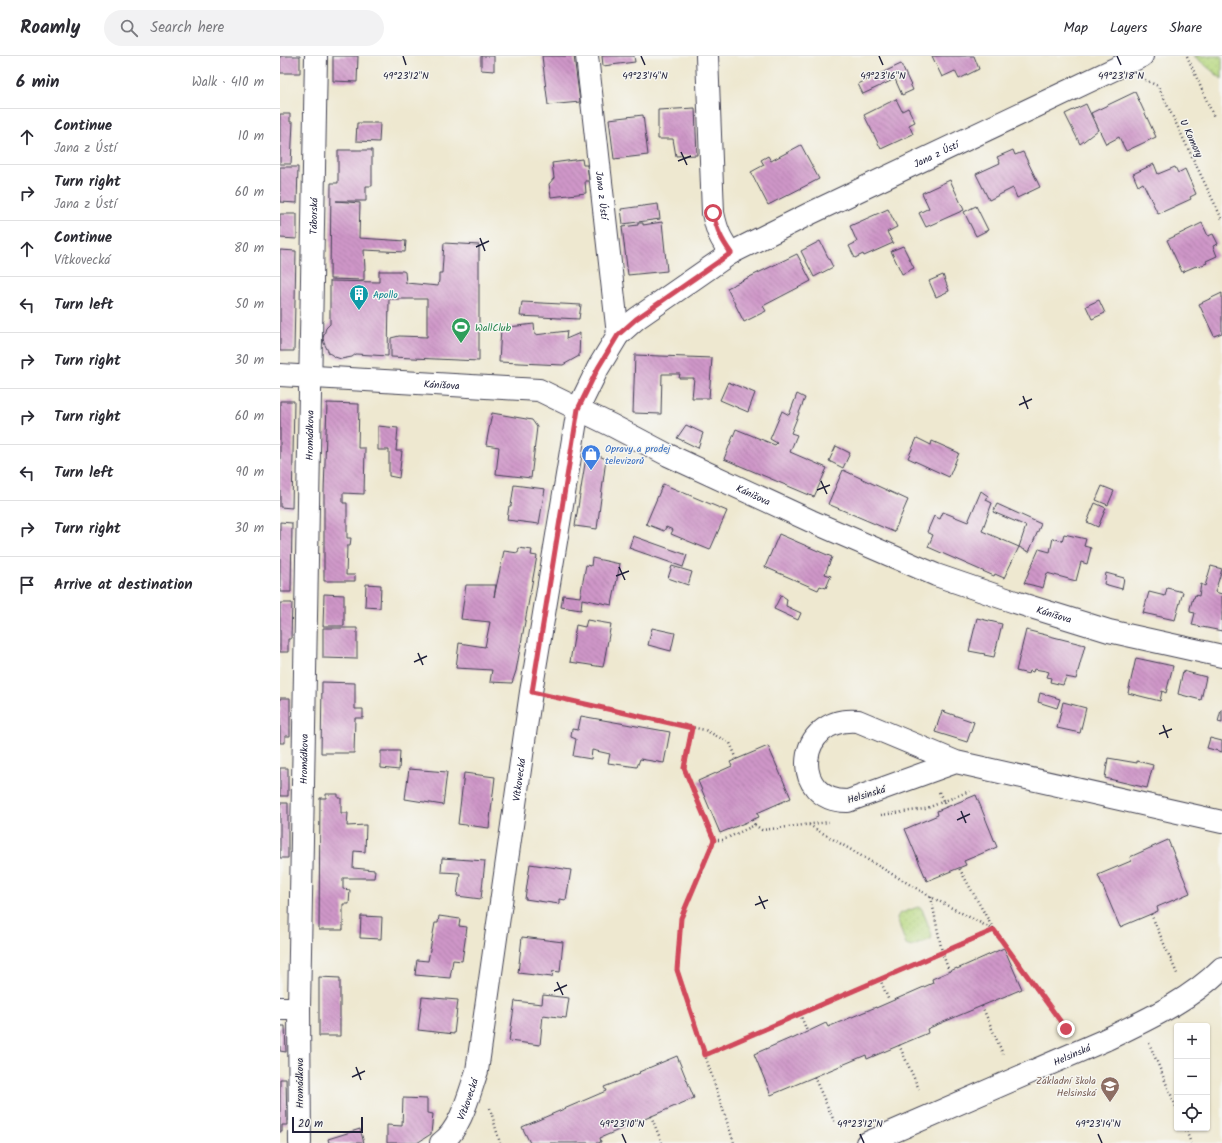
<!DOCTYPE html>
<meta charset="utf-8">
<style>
:root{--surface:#fff;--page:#f2f2f3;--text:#2b2b33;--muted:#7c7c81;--line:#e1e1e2}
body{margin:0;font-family:Kalam,sans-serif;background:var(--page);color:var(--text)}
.controls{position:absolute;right:12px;bottom:12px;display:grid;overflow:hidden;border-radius:4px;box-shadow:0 1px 3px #0004}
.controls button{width:36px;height:36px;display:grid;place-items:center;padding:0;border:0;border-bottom:1px solid var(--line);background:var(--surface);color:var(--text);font:20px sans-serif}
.scale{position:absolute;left:12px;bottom:10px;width:71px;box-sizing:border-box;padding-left:4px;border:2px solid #22223b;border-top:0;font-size:11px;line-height:14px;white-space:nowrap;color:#22223b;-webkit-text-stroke:3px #f6f6f2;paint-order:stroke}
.stop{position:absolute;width:12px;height:12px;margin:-9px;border:3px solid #d1495b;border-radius:50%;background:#fff}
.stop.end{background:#d1495b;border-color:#fff;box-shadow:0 1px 4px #0008}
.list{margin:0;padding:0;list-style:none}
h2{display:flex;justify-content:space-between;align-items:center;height:52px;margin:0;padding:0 16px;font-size:17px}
h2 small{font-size:13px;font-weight:400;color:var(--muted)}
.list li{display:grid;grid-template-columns:26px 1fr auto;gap:12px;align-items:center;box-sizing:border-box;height:56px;padding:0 16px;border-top:1px solid var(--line)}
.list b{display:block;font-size:15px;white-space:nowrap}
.list p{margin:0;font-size:13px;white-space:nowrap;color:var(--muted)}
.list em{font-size:13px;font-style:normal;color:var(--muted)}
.icon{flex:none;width:22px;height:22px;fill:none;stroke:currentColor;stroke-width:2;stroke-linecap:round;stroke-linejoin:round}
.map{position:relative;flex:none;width:942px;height:1087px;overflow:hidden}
header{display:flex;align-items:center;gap:24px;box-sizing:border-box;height:56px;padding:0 20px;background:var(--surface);border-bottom:1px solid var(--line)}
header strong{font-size:19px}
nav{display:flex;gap:22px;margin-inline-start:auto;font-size:14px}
.search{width:280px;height:36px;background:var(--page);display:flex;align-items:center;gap:10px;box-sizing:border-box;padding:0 14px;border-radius:22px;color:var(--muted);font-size:15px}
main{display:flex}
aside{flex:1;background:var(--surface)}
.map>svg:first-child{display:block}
.grass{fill:url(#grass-dots);stroke:#6c7d5e}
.building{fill:url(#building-back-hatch)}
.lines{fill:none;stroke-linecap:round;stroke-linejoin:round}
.minor-casing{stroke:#414051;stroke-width:24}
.path{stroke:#414051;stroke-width:2.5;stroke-dasharray:1 3;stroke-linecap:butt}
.minor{stroke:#fff;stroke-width:22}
.route{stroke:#d1495b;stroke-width:5}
.ticks{fill:none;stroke:#22223b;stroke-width:1.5}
.labels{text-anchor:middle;stroke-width:3;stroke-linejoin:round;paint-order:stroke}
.street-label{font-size:10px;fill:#22223b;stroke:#f6f6f2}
.culture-label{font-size:10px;fill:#0d838f;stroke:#f6f6f2;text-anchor:start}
.leisure-label{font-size:10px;fill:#27864d;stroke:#f6f6f2;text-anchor:start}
.shop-label{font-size:10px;fill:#366cbe;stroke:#f6f6f2;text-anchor:start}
.education-label{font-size:10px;fill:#785e54;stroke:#f6f6f2;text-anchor:end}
.ticks-label{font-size:10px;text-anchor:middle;fill:#22223b;stroke:#f6f6f2;stroke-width:3;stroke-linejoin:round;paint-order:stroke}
</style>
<header>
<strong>Roamly</strong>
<div class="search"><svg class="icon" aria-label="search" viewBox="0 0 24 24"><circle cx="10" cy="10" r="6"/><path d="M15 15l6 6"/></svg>Search here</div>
<nav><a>Map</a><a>Layers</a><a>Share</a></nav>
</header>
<main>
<aside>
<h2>6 min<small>Walk · 410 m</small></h2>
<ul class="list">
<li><svg class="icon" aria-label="ahead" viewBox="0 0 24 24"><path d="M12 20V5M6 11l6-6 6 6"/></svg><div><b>Continue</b><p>Jana z Ústí</p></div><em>10 m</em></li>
<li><svg class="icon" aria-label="right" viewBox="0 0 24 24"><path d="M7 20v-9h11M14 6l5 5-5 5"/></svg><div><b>Turn right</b><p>Jana z Ústí</p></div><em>60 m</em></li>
<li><svg class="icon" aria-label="ahead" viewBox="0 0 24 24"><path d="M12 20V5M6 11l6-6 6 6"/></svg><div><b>Continue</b><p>Vítkovecká</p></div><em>80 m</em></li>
<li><svg class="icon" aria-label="left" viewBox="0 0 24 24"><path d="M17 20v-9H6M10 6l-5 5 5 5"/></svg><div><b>Turn left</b></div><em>50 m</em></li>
<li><svg class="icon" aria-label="right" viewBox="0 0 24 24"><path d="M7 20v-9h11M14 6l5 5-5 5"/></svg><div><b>Turn right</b></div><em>30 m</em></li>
<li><svg class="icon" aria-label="right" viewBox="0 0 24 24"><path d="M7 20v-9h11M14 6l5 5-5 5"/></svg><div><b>Turn right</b></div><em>60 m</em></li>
<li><svg class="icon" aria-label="left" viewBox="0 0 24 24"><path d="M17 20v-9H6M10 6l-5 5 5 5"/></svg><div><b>Turn left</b></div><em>90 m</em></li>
<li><svg class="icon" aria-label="right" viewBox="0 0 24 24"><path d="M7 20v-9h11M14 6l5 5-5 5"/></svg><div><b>Turn right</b></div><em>30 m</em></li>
<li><svg class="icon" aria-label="arrive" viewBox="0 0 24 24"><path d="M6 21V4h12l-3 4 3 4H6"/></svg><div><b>Arrive at destination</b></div></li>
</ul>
</aside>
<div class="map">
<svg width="942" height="1087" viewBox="0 0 942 1087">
<defs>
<pattern id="grass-dots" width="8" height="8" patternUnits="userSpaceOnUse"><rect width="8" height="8" fill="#b7d880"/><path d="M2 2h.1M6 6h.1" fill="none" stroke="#9db970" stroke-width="1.8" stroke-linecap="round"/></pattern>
<pattern id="building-back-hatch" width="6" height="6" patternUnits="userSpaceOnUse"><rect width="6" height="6" fill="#cf96c8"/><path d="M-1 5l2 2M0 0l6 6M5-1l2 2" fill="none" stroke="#a87aa4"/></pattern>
</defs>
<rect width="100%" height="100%" fill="#f6f6f2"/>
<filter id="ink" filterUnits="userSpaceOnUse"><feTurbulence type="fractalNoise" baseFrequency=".025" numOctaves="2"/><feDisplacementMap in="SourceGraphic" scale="8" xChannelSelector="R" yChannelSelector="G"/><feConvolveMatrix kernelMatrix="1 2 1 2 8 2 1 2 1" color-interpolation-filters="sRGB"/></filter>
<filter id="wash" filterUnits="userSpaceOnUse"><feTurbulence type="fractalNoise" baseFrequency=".012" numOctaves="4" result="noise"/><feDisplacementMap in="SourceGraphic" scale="16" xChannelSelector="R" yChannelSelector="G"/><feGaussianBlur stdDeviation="0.9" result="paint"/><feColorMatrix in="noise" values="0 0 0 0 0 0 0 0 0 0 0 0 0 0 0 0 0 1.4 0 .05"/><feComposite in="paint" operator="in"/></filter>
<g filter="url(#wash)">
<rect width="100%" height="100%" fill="#eee8d0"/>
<!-- grass -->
<path class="grass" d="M914,0H942V23Z
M638,851L642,853L652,879L651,883L631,891L626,889L617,862L619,858Z"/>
<g id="blocks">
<!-- building -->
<path class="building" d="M0,0H20V17H0Z
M53,0H78L77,26L53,25Z
M201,0H214V15L201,14Z
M262,0H294L300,46L268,49Z
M322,0H354L355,6L323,10Z
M652,0H694L699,13L679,23L675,15L662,21Z
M621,8L633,34L622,39L615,23L583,38L578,28Z
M855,36L876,81L846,95L839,81L826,88L811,57Z
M616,43L622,55L628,52L635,66L629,69L633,78L601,93L584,59Z
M806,48L818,74L800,88L785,58Z
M415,52L417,99L396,100L393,83H378V54Z
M0,58H10V66H13L11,108H0Z
M363,59L368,99L334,103L329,63Z
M77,67H100L99,86L76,85Z
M521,89L539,123L488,149L471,116L484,109L481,104L488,100L491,105Z
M58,94H92V130H86V145H56L80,147L79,182L126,185L125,196L84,194L85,214H84V224L50,223L51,127H58Z
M733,94L735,99L743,96L760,131L737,142L733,132L709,144L696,118L720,107L717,101Z
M302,103L303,109H307L309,125H305L306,137L271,141L269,128L274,122L272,107Z
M874,108L878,118L895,111L898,117L905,113L916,138L910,141L911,143L878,158L863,127L858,130L853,118Z
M0,111H18L17,147L0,146Z
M670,124L684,154L646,171L639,157L649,152L642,137Z
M378,148L380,163L343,168L341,153Z
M696,150L708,174L696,180L684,156Z
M608,153L617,171L607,176L613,187L584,200L583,198L575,202L569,190L577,186L570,170Z
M0,158H17V183L0,182Z
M382,166L387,215L348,219L342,171L358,169V167H363V169Z
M922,167L928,180L933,178L938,188L933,190L937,200L926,205L927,207L917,211L916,210L902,216L887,184Z
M540,185L553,211L534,221L521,195Z
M164,187L199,189V305L111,301V282L119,280L147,281V243H109L108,300L76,298L72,301L61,303L55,301L49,297L44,287L43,282L46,272L50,268V225L99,226V215H123L125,216L126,227L158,230L159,224V217H162Z
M623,190L634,212L622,218L611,195Z
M0,194L16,195L14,295H0Z
M517,198L531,225L483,250L486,255L464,266L447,232Z
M663,219L669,235L656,241L649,225Z
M942,237V277L934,280L919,248Z
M819,244L825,257L812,263L806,250Z
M242,246L301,249L299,263L240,260Z
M254,268L255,279L287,275L286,283L300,277L299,300L283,309L219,306L221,272Z
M355,299L432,302L429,342H412L414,322H399L400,318H382L381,358L353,357Z
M448,326L475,337L468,356L440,344Z
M517,338L525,342L511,377L517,379L510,396L547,412L534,441L444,403L456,373L495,389L497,387L490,383L502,355L509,359Z
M0,345H14L12,452L0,451Z
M47,347L79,348L78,392H85L84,438L63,437V447H67V482H71L70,490H67L66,519H75V525H44V436Z
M212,357L252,364L257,371L251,422L216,418L219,391L206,389Z
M406,369L423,377L418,392L397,382Z
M98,370L118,372L116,395H122L119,422L109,420V394H98Z
M637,382L651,389L652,385L679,397L669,421L628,402Z
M556,390L570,397L563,412L549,405Z
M307,395L326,403L317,473L295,470Z
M563,414L628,444L614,476L548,448Z
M383,428L447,455L430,494L391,478L393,474L386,471L384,475L366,468Z
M234,429L265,433L259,468L227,464L229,450H231Z
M822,430L834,435L828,449L816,444Z
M701,435L708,440L706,444L712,447L702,475L739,491L724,522L715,518L714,520L648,491L653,479L647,476L654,460L660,463L663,456L688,466Z
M815,447L826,452L818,471L807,466Z
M717,448L761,468L749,496L739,491L746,470L713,456Z
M0,466L12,467L11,536H0Z
M499,478L552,501L545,518L551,520L546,532L540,530L538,534L485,511Z
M784,478L806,483L804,490L811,492L807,508L801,506L796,525L767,517L763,532L744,527L759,493L770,496L773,482L782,485Z
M353,480L407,499L403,511L349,492Z
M239,492L252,494L251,499L257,500L236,615L232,627L210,626L212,614L176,612L179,587L205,591L210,566L181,563L186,529H216L214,541L224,495L238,497Z
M312,502L340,508L332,549L302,543L301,554L281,551L283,539L300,541L306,509L311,510Z
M392,510L412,516L408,529L388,522Z
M931,510L942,513L935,536L942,538V575L912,569L915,557L910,556V552L913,542H914L915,539L919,540L921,528L925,530Z
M826,517L844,522L842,533L824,528Z
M86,528L101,529L100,552L85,551Z
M887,532L903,536L895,564L863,557L869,536L885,540Z
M44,538L64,539V570H43Z
M501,539L507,543L506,550L521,557L518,564L494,553Z
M0,547H12L11,583H8V596H0Z
M697,562L722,568L714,601L704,599L705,598L689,595Z
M307,564L331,568L323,611L290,606L296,569L305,571Z
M43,572H77V603L43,602Z
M372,572L395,577L391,595L368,589Z
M746,574L805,589L796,623L786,621L783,629L770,626L771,622L767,621L769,616L766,615L754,613L753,616L750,615L749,618L736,615Z
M856,602L893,610L886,637L882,635L880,645L848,637Z
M903,615L926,621L921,644L898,638Z
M42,626L75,627V653H83V662H75L74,697H41Z
M760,637L780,643L777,652L758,646Z
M0,642H10V680H5V687H0Z
M783,646L806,652L800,677L777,672Z
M941,654H942V667L938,666Z
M662,655L694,666L687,686L655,676Z
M301,660L390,676L384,707L360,703L357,711L328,707L330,698L312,694L311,703L293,700L296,683L291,681L292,673L298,674Z
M930,682L942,685V696L927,692Z
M488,690L511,742L477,757L479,761L440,777L418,725L452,710L450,706Z
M101,695H120L119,714L101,712Z
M828,702L857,707V705L873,709L867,732L825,722Z
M0,712H8V740H0Z
M129,713L167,716L163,749L125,743Z
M184,717L215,721L209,772L178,768Z
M46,738H58V742H61V757H68L67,770L86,769L85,796L74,795L73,812L95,814L94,822H63V833L70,834L69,848H63V874H39L40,742H46Z
M696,739L717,791L684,805L686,809L647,825L625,773L658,759L657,755Z
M0,747H8V802H0Z
M888,784L910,837L877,851L878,855L840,871L818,819L851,805L850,801Z
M162,802L205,805L201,843L177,840L180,817L161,816Z
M250,808L291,814L286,844L279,843V848L245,843Z
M81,860L102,861L101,883L80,882Z
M159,860L180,863L179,870L187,871L182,905L173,904L170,922L135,919L137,904L148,905L155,867H158Z
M242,881L283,886L280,916L273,915L272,921L238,917Z
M724,892L742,933L647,973L648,977L587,1003L586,999L491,1039L474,998L511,982L512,983L546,967L548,971L596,951V952L653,927L652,923L677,912V913Z
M39,921L60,922V980H39Z
M263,939L289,942L286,962L263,959L260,989L229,985L235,945L262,948Z
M142,941L178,944L174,978L138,974Z
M0,970H5L6,996L0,995Z
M397,1000L414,1042L320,1082L321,1086L318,1087H250L242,1071L326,1035L324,1031L360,1017L359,1016Z
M0,1023H6L7,1069H2V1076H0Z
M123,1042L147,1043V1057L153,1058L151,1078L137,1087H107V1069L122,1070Z
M80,1073L84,1087H49L48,1083Z"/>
</g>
</g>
<g filter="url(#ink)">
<use href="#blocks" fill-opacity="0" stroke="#414051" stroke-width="1"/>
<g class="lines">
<!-- minor casing -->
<g class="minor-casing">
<g id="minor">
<path id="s1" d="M307,0L338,279"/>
<path d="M427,0L433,157C437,175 440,183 451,197"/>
<path id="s2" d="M0,319L259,334L333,370L388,399L531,465L656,519L735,546L829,575L942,600"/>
<path d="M676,706L568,745C509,746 515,659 578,665L676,706L942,766"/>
<path d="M0,952H19"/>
<path id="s3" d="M20,1087L19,952L36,0"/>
<path id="s4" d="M161,1087C181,1073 189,1038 197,1015L251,636L298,353L318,312L338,279L356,263L451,197L531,157L862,0"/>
<path id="s5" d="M587,1087L825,984C866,964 909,945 942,912"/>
</g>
</g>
<!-- path -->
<path class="path" d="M907,0L934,61
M865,24L878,30L942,163
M273,641L425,674L450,687L457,703
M412,672L404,712L434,784L401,862L397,914L454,1087
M659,736L666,751
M601,759L645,753L692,734
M472,764L475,769
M529,769L651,841L714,874L786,973
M434,784H443L475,769L482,774L549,766
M651,841L662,896L669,915
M871,858L898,920
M600,923L609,945
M702,950L723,998
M520,958L527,975
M869,987L897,1053
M619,989L639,1033
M425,999L714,874L679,812
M534,1021L555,1067
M210,1052L220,1087
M371,1060L382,1087
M905,1072L911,1087"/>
<!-- minor -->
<use href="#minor" class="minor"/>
</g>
</g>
<g class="lines" filter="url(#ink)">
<!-- route -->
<path class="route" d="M433,157C437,174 441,183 451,197L356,263L338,279L318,312L298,353L252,636L412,672L404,712L434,784L401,862L397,914L425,999L714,874L786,973"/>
</g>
<!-- ticks -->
<path class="ticks" d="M123,0L126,9M361,0L365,9M599,0L603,9M837,0L841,9M401,96L407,109M398,105L411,100M200,182L205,195M196,191L209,185M743,340L748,353M739,349L752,343M541,425L547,438M537,434L550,429M339,511L345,524M336,520L349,515M138,597L143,609M134,606L147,600M883,669L888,682M879,678L892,673M681,755L686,767M677,764L690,758M479,840L485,853M475,849L488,844M277,926L283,939M274,935L287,929M76,1011L81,1024M72,1021L85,1015M342,1078L346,1087M580,1078L584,1087M818,1078L822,1087"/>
<!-- icons -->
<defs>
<g id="building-pin" transform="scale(1)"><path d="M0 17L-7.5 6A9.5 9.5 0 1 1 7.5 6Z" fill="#0f9aa8" stroke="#f6f6f2"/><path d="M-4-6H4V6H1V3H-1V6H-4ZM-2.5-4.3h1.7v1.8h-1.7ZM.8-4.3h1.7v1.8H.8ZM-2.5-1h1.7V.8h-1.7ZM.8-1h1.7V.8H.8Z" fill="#fff"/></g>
<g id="stadium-pin" transform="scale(1)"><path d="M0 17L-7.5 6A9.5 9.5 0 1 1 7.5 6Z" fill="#2e9e5b" stroke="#f6f6f2"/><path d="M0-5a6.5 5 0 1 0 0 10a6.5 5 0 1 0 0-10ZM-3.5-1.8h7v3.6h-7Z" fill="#fff"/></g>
<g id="shop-pin" transform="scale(1)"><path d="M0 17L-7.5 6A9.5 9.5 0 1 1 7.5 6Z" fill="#3f7fe0" stroke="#f6f6f2"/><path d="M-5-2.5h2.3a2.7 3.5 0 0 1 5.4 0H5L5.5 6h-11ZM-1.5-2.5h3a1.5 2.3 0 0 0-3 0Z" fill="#fff"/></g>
<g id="school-pin" transform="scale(1)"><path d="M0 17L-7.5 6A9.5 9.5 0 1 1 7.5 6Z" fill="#8d6e63" stroke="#f6f6f2"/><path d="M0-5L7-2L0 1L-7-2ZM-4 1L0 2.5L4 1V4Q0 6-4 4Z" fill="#fff"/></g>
</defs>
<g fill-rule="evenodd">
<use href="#building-pin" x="79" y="238"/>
<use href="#stadium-pin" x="181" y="271"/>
<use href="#shop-pin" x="311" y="398"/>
<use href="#school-pin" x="830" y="1030"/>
</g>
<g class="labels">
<!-- street labels -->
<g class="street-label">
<text transform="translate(912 82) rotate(65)" y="4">U Komory</text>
<text dy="4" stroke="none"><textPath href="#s4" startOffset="1203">Jana z Ústí</textPath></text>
<text dy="4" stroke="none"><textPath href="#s1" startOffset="140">Jana z Ústí</textPath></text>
<text dy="4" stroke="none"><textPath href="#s3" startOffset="927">Táborská</textPath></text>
<text dy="4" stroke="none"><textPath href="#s2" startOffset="162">Kánišova</textPath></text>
<text dy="4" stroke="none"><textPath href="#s3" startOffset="708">Hromádkova</textPath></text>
<text dy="4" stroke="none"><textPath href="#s2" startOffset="498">Kánišova</textPath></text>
<text dy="4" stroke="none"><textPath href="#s2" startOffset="822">Kánišova</textPath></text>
<text dy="4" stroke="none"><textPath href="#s3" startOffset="384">Hromádkova</textPath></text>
<text dy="4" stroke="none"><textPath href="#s4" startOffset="376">Vítkovecká</textPath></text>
<text transform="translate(586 738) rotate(-17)" y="4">Helsinská</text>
<text dy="4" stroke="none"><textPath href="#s5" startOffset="223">Helsinská</textPath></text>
<text transform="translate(19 1027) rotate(-90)" y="4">Hromádkova</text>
<text dy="4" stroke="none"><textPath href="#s4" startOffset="52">Vítkovecká</textPath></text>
</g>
<!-- culture labels -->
<g class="culture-label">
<text x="93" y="242">Apollo</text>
</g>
<!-- leisure labels -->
<g class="leisure-label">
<text x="195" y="275">WallClub</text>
</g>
<!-- shop labels -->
<g class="shop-label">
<text x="325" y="396">Opravy a prodej<tspan x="325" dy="12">televizorů</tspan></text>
</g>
<!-- education labels -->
<g class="education-label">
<text x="816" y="1028">Základní škola<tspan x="816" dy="12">Helsinská</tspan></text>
</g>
</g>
<g class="ticks-label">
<text x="126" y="23">49°23'12"N</text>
<text x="365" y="23">49°23'14"N</text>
<text x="603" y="23">49°23'16"N</text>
<text x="841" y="23">49°23'18"N</text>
<text x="342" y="1071">49°23'10"N</text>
<text x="580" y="1071">49°23'12"N</text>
<text x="818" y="1071">49°23'14"N</text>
</g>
</svg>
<div class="controls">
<button>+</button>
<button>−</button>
<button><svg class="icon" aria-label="locate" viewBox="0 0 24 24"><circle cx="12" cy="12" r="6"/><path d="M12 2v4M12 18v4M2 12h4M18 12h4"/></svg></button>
</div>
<div class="scale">20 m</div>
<div class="stop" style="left:433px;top:157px"></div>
<div class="stop end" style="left:786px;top:973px"></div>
</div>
</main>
